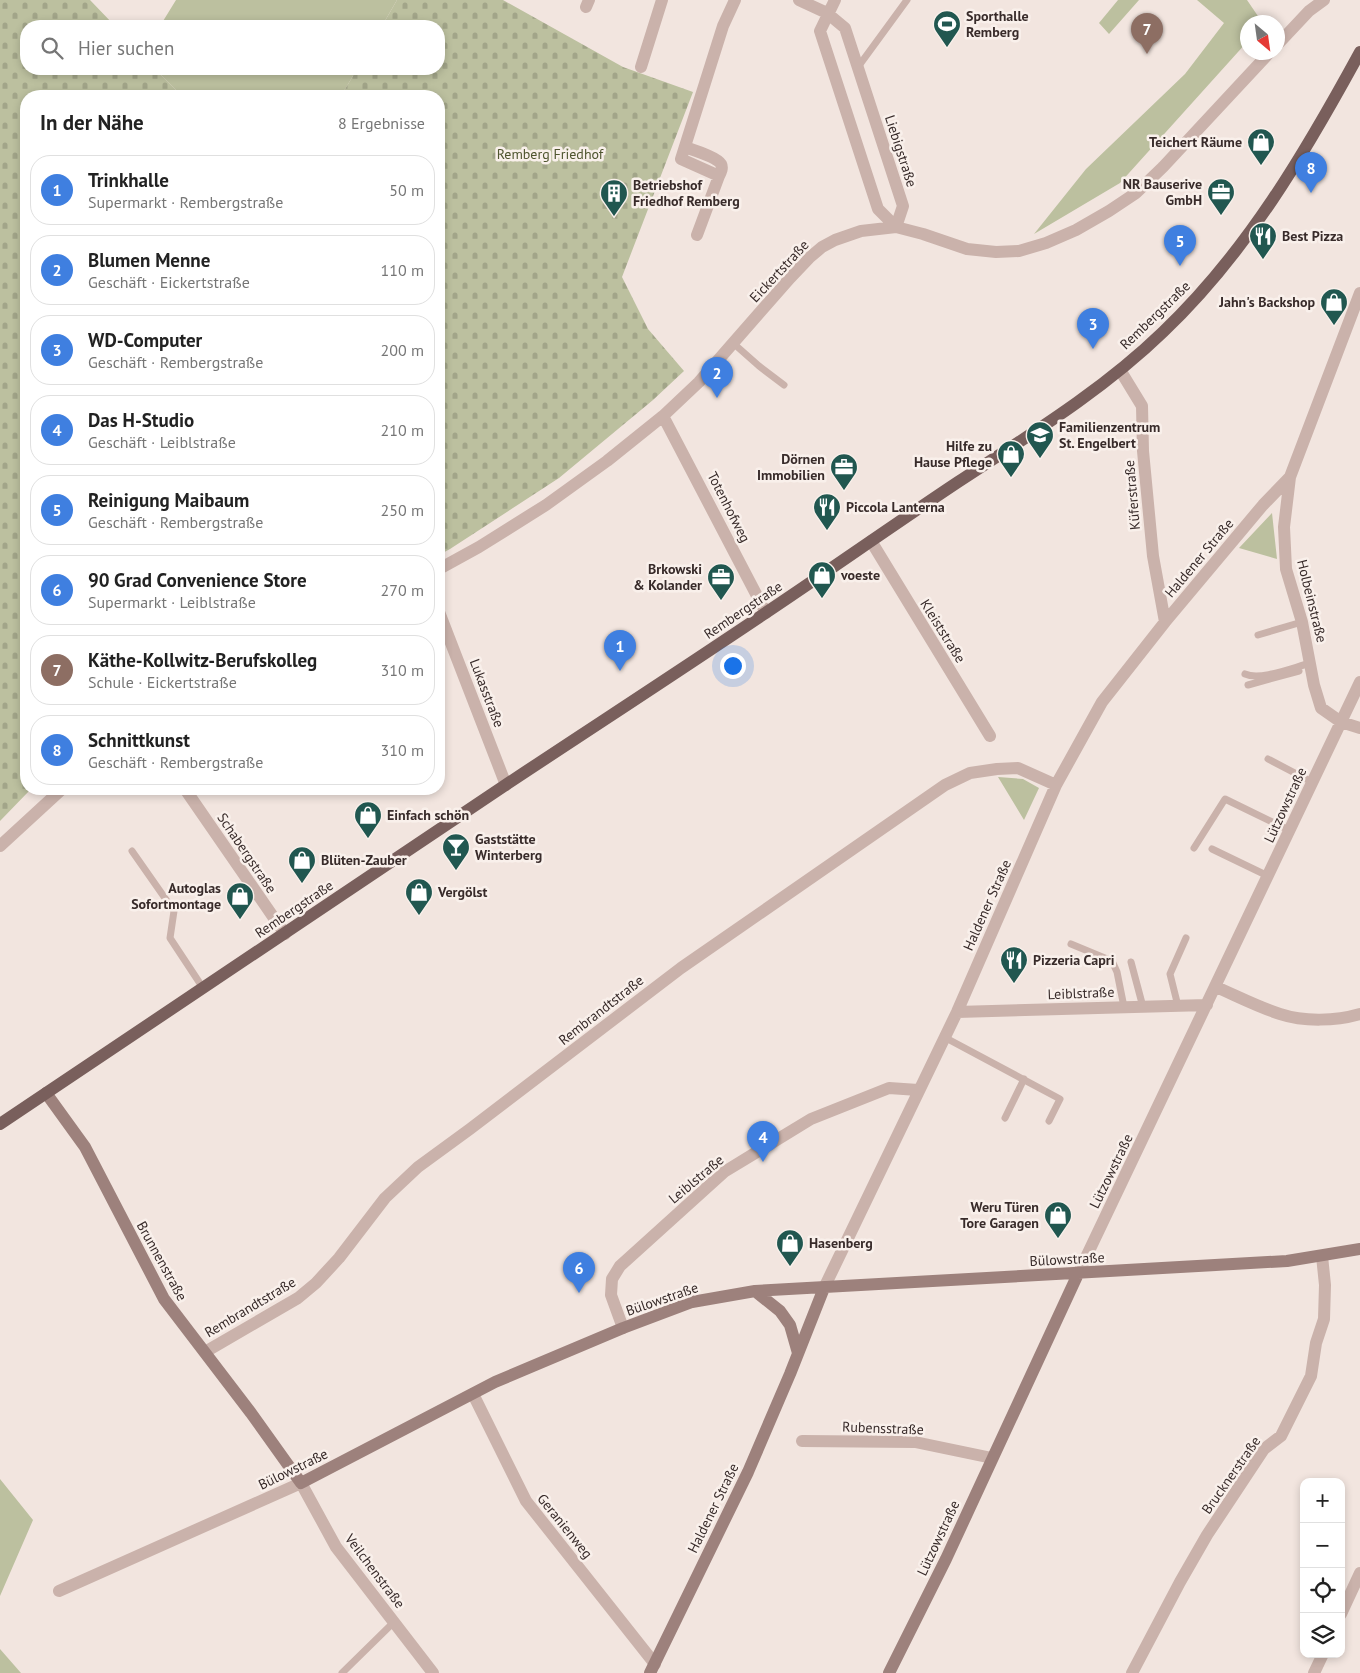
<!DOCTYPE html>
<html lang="de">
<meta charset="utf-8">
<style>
:root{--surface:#fff;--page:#f2f2f2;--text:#222;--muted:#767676;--line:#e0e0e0;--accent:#d93025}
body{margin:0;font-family:"PT Sans",sans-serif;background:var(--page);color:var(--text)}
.controls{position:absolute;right:15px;bottom:15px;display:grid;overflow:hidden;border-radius:10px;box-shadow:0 2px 8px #0003}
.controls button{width:45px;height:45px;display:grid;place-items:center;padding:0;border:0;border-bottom:1px solid var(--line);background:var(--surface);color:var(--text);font:25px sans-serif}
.compass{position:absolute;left:1240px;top:15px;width:45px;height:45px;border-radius:50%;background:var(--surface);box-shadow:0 2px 8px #0003;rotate:151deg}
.you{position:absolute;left:732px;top:665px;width:18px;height:18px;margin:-12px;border:4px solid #fff;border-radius:50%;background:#1a73e8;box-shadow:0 0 0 8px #1a73e833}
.badge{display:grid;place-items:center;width:32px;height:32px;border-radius:50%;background:var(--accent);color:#fff;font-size:16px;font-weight:700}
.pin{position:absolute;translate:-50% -41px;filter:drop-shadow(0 1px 2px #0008)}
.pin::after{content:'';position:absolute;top:26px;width:18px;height:15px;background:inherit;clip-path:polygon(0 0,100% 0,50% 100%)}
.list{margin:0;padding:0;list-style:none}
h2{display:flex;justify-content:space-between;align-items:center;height:65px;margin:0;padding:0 20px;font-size:21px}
h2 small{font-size:16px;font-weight:400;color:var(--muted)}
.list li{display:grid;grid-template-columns:32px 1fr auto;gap:15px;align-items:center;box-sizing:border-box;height:70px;margin:0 10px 10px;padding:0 10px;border:1px solid var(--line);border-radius:20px}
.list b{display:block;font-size:19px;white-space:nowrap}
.list p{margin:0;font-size:16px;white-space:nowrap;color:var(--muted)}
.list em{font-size:16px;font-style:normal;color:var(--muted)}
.icon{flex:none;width:28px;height:28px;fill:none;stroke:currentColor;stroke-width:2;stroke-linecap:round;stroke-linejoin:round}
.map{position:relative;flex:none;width:1360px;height:1673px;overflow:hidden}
.search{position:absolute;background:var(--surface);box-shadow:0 2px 8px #0003;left:20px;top:20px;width:425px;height:55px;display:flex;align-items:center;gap:12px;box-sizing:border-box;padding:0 18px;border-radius:20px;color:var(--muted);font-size:19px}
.panel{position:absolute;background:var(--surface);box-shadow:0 2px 8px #0003;left:20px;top:90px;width:425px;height:705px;border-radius:20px}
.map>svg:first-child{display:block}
.green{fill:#bcc09f}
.cemetery{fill:url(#cemetery-stones)}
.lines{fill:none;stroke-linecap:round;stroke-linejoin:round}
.lane{stroke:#cab2ab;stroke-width:7}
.street{stroke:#cab2ab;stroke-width:12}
.secondary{stroke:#9d817c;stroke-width:12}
.primary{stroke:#795f5c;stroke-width:12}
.labels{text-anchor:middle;stroke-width:5;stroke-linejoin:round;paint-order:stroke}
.poi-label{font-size:14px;font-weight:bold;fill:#382b2a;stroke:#f9f0eb;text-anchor:start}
.street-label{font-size:14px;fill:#382b2a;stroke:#f9f0eb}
.park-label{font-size:14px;fill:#4f552f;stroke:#f9f0eb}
</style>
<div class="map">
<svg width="1360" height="1673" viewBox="0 0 1360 1673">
<defs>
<pattern id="cemetery-stones" width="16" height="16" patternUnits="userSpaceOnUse" patternTransform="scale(1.25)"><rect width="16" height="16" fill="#bcc09f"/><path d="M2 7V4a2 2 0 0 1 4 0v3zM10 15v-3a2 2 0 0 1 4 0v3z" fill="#a2a589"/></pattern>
</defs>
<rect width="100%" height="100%" fill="#f2e5df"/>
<!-- green -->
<path class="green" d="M176,0H397L382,26H160Z
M1118,0H1139L1109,34L1099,23Z
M1197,0H1247L1262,22H1248L1247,42L1120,183L1034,234L1086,169L1185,74L1224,23Z
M155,69H357L341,96H182Z
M1272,513L1277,559L1239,548Z
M998,777L1023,779L1039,788L1024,820Z
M0,1479L33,1520L0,1596Z
M0,1649L21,1673H0Z"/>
<!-- cemetery -->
<path class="cemetery" d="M0,0H90L115,26H26V69H155L182,96H26V789H31L0,821Z
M397,0H503L623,67L693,92L622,277L648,329L684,371L653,400L559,478L450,549L439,555V96H341L357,69H439V26H382Z"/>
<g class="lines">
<!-- lane -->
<path class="lane" d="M858,67L907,0
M733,343L759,366L784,385
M1258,635L1302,622
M1245,674C1261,681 1294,667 1311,663
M1248,685L1299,671
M1268,759L1312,782
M1194,848L1225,799L1289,830
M1212,849L1268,876
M132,851L174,911L170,938L203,988
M1071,944L1112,961L1117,972L1124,1007
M1131,962L1143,1007
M1178,1006L1170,974L1186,938
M944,1037L1060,1099L1049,1121
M1005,1118L1024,1079
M342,1673L394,1622"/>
<!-- street -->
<path class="street" d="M799,0L827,13L845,28L903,206L896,227
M835,0L820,31L878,209L896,227
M586,7L589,0
M1278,44L1309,11L1324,0
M641,67L662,0
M685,147C693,150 717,157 721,164C723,168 721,172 719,176
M697,235L719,176L681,159L723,26L735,0
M1120,370L1142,406L1143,451L1153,556L1165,622
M663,416L766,613
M1290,477L1284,527L1286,569L1302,622L1314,685L1321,708L1341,722L1360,728
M871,541L990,736
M439,569L479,547L546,505L607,461L663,416L699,382L790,278L809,258L822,247L835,240L861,231L896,227L923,234L967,249L996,252L1019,251L1046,243L1076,230L1109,211L1136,193L1163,167L1270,52
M439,612L506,785
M185,789L285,934
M0,846L62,789
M1216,987C1237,996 1258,1007 1280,1014C1304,1022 1336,1021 1360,1014
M957,1012L1207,1005
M1078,1274L1360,682
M824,1288L957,1012L1056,785L1102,702L1165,622L1263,505L1290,477L1360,293
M623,1328L611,1295L612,1279L620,1266L724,1172L811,1119L889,1088L918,1090
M205,1352L298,1298L316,1283L339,1258L385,1198L418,1167L470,1129L681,968L945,785L970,773L997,769L1018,768L1056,785
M473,1394L526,1501L655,1664
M802,1441L915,1442L992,1458
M59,1591L301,1483L336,1547L433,1673
M1341,1614L1360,1573
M1132,1673L1180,1582L1207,1535L1264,1449L1281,1436L1311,1376L1316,1343L1324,1319L1325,1285L1322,1256
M1314,1673L1323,1654"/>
<!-- secondary -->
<path class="secondary" d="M46,1093L85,1147L164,1299L251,1413L301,1483L495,1382L623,1328L692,1302L755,1291L1287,1261L1360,1249
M755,1291L780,1311L790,1325L798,1353
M650,1673L748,1472L790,1374L824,1288
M889,1673L946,1559L1078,1274"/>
<!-- primary -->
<path class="primary" d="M0,1124C168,1011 336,898 504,786C602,721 701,657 798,591C851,555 904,518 958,482C1028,436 1102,391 1163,332C1247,252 1305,153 1360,52"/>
</g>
<!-- icons -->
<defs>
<g id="stadium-pin" transform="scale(1.4375)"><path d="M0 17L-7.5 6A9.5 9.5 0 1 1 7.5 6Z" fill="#215750" stroke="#f9f0eb"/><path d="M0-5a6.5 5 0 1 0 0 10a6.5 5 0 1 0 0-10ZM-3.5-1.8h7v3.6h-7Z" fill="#fff"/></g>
<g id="shop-pin" transform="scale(1.4375)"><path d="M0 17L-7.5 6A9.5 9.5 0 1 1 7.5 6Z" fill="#215750" stroke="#f9f0eb"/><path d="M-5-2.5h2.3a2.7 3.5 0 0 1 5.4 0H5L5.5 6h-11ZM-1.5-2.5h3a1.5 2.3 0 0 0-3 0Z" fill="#fff"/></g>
<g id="office-pin" transform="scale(1.4375)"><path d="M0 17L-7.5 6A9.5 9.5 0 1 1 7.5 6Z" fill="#215750" stroke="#f9f0eb"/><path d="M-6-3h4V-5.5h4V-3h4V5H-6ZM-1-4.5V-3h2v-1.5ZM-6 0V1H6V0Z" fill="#fff"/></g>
<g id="building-pin" transform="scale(1.4375)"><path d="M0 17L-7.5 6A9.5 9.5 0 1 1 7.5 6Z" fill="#215750" stroke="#f9f0eb"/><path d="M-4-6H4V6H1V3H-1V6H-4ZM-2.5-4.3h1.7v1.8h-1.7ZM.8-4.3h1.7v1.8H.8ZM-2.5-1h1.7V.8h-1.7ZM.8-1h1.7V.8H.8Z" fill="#fff"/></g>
<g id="restaurant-pin" transform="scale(1.4375)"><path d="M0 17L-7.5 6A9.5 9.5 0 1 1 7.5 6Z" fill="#215750" stroke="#f9f0eb"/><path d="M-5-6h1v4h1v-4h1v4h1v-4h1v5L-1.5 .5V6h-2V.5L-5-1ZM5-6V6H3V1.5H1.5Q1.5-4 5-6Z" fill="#fff"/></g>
<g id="school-pin" transform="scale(1.4375)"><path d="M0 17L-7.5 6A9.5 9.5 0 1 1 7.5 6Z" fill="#215750" stroke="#f9f0eb"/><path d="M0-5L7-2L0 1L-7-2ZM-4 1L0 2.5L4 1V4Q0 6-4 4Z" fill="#fff"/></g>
<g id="bar-pin" transform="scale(1.4375)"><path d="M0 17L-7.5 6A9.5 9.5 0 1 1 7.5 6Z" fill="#215750" stroke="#f9f0eb"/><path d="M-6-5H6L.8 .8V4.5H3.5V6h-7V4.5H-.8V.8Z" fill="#fff"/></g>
</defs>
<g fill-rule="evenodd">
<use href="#stadium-pin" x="947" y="24"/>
<use href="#shop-pin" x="1261" y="142"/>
<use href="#office-pin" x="1221" y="192"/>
<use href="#building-pin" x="614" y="193"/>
<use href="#restaurant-pin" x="1263" y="236"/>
<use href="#shop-pin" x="1334" y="302"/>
<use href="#school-pin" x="1040" y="435"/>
<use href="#shop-pin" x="1011" y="454"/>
<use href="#office-pin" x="844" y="467"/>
<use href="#restaurant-pin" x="827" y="507"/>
<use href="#shop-pin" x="822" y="575"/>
<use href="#office-pin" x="721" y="577"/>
<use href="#shop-pin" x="368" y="815"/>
<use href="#bar-pin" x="456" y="847"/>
<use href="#shop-pin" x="302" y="860"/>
<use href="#shop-pin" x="419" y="892"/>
<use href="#shop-pin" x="240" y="896"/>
<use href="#restaurant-pin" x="1014" y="960"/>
<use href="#shop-pin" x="1058" y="1215"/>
<use href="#shop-pin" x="790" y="1243"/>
</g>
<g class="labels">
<!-- poi labels -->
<g class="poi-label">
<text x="966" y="21">Sporthalle<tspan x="966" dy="16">Remberg</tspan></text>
<text x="1242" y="147" text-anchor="end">Teichert Räume</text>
<text x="1202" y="189" text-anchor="end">NR Bauserive<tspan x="1202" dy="16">GmbH</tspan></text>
<text x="633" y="190">Betriebshof<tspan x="633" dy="16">Friedhof Remberg</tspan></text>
<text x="1282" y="241">Best Pizza</text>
<text x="1315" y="307" text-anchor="end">Jahn's Backshop</text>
<text x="1059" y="432">Familienzentrum<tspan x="1059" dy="16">St. Engelbert</tspan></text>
<text x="992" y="451" text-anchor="end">Hilfe zu<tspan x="992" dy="16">Hause Pflege</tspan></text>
<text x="825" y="464" text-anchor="end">Dörnen<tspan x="825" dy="16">Immobilien</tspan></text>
<text x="846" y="512">Piccola Lanterna</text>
<text x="702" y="574" text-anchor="end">Brkowski<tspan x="702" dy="16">&amp; Kolander</tspan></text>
<text x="841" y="580">voeste</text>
<text x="387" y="820">Einfach schön</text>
<text x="475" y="844">Gaststätte<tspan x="475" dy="16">Winterberg</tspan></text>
<text x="321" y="865">Blüten-Zauber</text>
<text x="221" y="893" text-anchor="end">Autoglas<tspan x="221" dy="16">Sofortmontage</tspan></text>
<text x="438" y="897">Vergölst</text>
<text x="1033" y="965">Pizzeria Capri</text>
<text x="1039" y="1212" text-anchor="end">Weru Türen<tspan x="1039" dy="16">Tore Garagen</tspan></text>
<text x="809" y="1248">Hasenberg</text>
</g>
<!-- street labels -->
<g class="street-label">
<text transform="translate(901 151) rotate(72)" y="5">Liebigstraße</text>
<text transform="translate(779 271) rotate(-47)" y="5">Eickertstraße</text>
<text transform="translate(1155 315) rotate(-44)" y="5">Rembergstraße</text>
<text transform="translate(1132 495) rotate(-95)" y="5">Küferstraße</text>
<text transform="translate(729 507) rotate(63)" y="5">Totenhofweg</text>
<text transform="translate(1199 558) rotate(-50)" y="5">Haldener Straße</text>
<text transform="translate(1312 601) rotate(76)" y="5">Holbeinstraße</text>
<text transform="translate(743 610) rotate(-34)" y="5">Rembergstraße</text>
<text transform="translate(943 631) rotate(58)" y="5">Kleiststraße</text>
<text transform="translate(487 693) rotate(69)" y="5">Lukasstraße</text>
<text transform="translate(1285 805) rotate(-65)" y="5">Lützowstraße</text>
<text transform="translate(247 853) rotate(56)" y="5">Schabergstraße</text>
<text transform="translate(987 905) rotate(-66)" y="5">Haldener Straße</text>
<text transform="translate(294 909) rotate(-34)" y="5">Rembergstraße</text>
<text transform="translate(1081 993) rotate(-2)" y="5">Leiblstraße</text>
<text transform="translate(601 1010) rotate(-38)" y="5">Rembrandtstraße</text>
<text transform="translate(1111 1171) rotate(-64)" y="5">Lützowstraße</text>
<text transform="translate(696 1179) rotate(-40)" y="5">Leiblstraße</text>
<text transform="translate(1067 1259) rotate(-3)" y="5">Bülowstraße</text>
<text transform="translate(162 1261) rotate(61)" y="5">Brunnenstraße</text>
<text transform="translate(662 1299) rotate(-19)" y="5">Bülowstraße</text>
<text transform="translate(250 1307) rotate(-31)" y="5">Rembrandtstraße</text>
<text transform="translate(883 1428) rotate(2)" y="5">Rubensstraße</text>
<text transform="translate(293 1469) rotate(-26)" y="5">Bülowstraße</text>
<text transform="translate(1231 1475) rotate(-55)" y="5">Brucknerstraße</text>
<text transform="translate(713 1508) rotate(-64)" y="5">Haldener Straße</text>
<text transform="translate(565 1526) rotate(51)" y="5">Geranienweg</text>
<text transform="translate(938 1538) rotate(-65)" y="5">Lützowstraße</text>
<text transform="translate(375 1571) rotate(53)" y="5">Veilchenstraße</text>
</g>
<!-- park labels -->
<g class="park-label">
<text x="550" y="159">Remberg Friedhof</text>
</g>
</g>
</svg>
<div class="controls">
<button>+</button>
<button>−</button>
<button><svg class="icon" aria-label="locate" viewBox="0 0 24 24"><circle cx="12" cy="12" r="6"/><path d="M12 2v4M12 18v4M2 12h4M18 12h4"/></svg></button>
<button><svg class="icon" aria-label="layers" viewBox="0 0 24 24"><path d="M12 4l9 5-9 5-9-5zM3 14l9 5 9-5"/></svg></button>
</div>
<svg class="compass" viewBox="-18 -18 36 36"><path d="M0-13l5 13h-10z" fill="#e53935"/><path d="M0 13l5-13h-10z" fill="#767676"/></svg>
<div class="you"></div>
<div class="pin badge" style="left:620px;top:671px;background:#3f7fe0">1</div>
<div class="pin badge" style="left:717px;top:398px;background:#3f7fe0">2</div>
<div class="pin badge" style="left:1093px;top:349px;background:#3f7fe0">3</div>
<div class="pin badge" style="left:763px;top:1162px;background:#3f7fe0">4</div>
<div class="pin badge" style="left:1180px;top:266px;background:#3f7fe0">5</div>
<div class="pin badge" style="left:579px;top:1293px;background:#3f7fe0">6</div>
<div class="pin badge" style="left:1147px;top:54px;background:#8d6e63">7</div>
<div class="pin badge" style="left:1311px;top:193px;background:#3f7fe0">8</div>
<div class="search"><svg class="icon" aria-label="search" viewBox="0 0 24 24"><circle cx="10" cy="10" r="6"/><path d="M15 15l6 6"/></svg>Hier suchen</div>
<section class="panel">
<h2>In der Nähe<small>8 Ergebnisse</small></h2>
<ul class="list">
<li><span class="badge" style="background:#3f7fe0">1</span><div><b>Trinkhalle</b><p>Supermarkt · Rembergstraße</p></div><em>50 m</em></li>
<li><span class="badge" style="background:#3f7fe0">2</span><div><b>Blumen Menne</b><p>Geschäft · Eickertstraße</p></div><em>110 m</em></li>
<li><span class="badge" style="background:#3f7fe0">3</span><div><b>WD-Computer</b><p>Geschäft · Rembergstraße</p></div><em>200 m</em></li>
<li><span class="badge" style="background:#3f7fe0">4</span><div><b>Das H-Studio</b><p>Geschäft · Leiblstraße</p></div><em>210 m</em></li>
<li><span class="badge" style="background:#3f7fe0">5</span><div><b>Reinigung Maibaum</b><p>Geschäft · Rembergstraße</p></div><em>250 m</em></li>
<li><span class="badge" style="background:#3f7fe0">6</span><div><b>90 Grad Convenience Store</b><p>Supermarkt · Leiblstraße</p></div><em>270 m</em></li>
<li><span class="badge" style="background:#8d6e63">7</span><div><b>Käthe-Kollwitz-Berufskolleg</b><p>Schule · Eickertstraße</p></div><em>310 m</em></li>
<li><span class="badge" style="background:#3f7fe0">8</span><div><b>Schnittkunst</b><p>Geschäft · Rembergstraße</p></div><em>310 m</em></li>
</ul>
</section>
</div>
